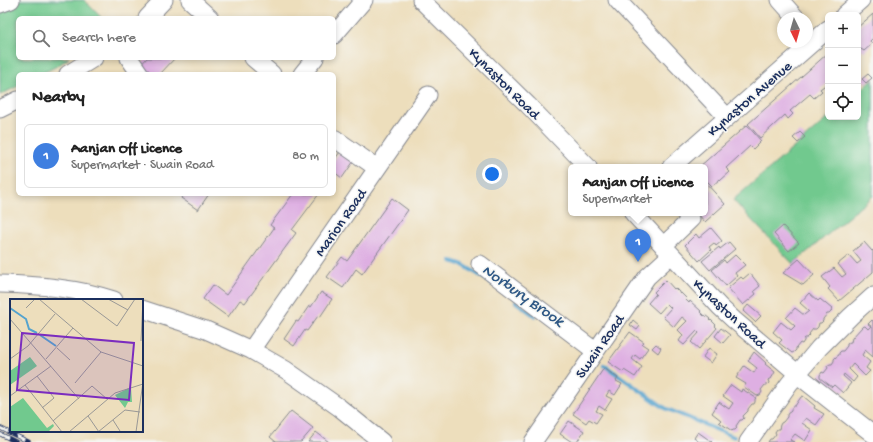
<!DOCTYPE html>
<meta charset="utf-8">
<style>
:root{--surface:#fff;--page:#f6f6f6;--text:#222;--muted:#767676;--line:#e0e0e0;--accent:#1f6fb2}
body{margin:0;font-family:"Gochi Hand",sans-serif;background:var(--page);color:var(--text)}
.controls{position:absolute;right:12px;top:12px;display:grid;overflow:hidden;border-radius:6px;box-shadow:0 2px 6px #0003}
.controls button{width:36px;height:36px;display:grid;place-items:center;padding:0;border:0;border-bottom:1px solid var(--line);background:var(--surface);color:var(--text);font:20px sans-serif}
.compass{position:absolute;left:777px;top:12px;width:36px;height:36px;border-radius:50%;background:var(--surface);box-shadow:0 2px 6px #0003;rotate:175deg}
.you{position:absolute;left:492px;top:174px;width:14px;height:14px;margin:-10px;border:3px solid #fff;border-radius:50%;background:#1a73e8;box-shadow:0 0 0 6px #1a73e833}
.badge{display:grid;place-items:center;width:26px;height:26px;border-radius:50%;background:var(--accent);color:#fff;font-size:13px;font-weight:700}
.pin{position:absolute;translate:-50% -33px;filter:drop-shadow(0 1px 2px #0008)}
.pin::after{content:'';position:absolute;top:21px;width:14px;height:12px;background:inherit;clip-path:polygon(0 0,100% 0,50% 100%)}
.popup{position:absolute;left:568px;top:164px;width:140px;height:52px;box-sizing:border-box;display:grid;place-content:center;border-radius:6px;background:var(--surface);filter:drop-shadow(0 1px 3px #0005);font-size:13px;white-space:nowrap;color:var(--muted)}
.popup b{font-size:15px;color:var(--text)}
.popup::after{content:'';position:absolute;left:50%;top:100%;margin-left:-8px;border:8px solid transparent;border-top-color:var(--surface)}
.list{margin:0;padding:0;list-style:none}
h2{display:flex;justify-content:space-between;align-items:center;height:52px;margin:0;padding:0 16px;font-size:17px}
h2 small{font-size:13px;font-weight:400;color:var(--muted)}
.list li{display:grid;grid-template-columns:26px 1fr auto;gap:12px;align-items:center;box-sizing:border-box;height:64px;margin:0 8px 8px;padding:0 8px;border:1px solid var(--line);border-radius:6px}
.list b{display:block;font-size:15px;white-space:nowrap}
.list p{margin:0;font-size:13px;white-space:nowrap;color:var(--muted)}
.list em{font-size:13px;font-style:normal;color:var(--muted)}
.icon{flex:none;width:22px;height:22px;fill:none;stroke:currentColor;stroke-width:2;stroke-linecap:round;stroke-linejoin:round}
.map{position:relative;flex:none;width:873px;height:442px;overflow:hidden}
.search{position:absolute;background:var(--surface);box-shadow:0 2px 6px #0003;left:16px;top:16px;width:320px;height:44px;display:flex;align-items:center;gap:10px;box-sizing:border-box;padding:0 14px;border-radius:6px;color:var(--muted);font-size:15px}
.panel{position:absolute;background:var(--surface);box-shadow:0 2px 6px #0003;left:16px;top:72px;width:320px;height:124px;border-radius:6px}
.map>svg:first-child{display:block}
.green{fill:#71c98e;stroke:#467c76}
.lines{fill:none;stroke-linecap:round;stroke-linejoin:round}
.stream{stroke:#55a3ce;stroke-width:4}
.building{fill:#deafe2}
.minor-casing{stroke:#84868d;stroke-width:19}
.minor{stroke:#fff;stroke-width:17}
.rail-casing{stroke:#1b2f5e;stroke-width:4.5}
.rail{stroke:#f6f6f2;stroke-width:3;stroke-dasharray:9;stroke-linecap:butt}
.labels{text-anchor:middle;stroke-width:3;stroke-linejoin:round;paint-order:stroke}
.street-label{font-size:15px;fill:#1b2f5e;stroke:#f6f6f2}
.water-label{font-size:16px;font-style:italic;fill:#2f5885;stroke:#f6f6f2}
.inset-river{fill:none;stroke:#55a3ce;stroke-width:2}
.inset-road{fill:none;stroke:#999896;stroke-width:1}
.view{fill:#7b2cbf;fill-opacity:0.15;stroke:#7b2cbf;stroke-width:2}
.inset-edge{fill:none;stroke:#1b2f5e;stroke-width:2}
</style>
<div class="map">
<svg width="873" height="442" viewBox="0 0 873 442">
<rect width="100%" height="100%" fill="#f6f6f2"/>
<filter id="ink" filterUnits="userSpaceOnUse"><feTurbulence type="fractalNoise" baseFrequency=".025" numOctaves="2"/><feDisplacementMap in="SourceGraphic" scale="8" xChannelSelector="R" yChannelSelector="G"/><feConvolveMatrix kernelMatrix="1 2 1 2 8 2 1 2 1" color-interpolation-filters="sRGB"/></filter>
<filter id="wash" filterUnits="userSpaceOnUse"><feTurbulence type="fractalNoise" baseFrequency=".012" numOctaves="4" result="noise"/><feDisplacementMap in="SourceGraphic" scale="16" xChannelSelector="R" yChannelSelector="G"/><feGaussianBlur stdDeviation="0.9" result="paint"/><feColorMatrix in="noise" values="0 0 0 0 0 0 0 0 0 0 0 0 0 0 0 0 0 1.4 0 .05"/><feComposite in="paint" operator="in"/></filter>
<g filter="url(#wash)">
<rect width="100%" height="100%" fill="#eddebc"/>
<!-- green -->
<path class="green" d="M0,0H84L102,18H18V58H69L57,66L41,74H18V86L0,95Z
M873,79V196L793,264L733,200L829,117H858V92Z"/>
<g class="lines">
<!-- stream -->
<path class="stream" d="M452,261L463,265L494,284
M516,302L535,316
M604,365L665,408L734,437"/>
</g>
<g id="blocks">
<!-- building -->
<path class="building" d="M873,14V38L870,41L872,44L864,51L861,49L858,51V27Z
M828,53V78L826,79L828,83L820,89L822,91L814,98L810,94L790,111L793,114L788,119L785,115L760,138L748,124Z
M147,58H175L160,74H147L139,67Z
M868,74L872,78L866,83L862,79Z
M747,125L761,141L753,149L750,146L726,168L730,172L721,180L720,179L712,186L705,179V167H699Z
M800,132L805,137L798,143L793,138Z
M343,148L356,158L342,178L334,172V160Z
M705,182L725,204L705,222L697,213H705Z
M183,194H209L198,210L181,198Z
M293,194H319L292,230L296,233L245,303L240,300L228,317L203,299L213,285L226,295L274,228L270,225Z
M392,198L408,210L362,274L356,269L343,288L327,277L342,257L347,261Z
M783,226L799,243L789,251L774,234Z
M711,228L722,241L716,246L714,243L709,247L711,250L699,261L685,245L696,234L699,238Z
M729,242L735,249L710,270L702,261L719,247L720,249Z
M864,242L872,251L873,250V272L839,301L828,289L830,287L822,277L834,268L842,277L846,274L838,264L849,255L857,264L861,261L853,251Z
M735,255L745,265L735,273L737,276L726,286L712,270L724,260L726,263Z
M799,259L814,275L803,285L783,273Z
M750,273L760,286L754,291L756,294L743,305L728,288L741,277L743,279Z
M666,280L674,289L675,288L679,292V293L680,294L681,293L686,298L685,299L689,303L690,301L701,311L700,312L704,316L705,315L710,319L709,320L710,321L711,320L716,325L715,326L717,328L699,349L691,342L699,333L697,331L684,345L679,341L683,335L678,330L687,321L682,317L674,327L663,317L671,308L667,304L659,313L648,303L656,294L654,292Z
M321,292L332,299L320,317L318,316L307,331L305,330L294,346L284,339L296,321L298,322L309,306L311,307Z
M809,293L818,301L820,299L832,309L831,312L829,314H827L823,319V321L821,323H819L818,327L816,329H813L809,334L810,335L807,338H805L804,339V341L802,344L800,343L796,348V350L794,352L792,353L779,343L782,340L773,332L781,322L791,330L795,326L786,318L795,308L804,315L809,311L800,303Z
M748,305L761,316L755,322L743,311Z
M633,320L640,326L637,330L630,325Z
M872,320L873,321V357L865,350L862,355L870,362L866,368L870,371L865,376L853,364L849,369L857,377L853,382L844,374L843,376L851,383L843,393L834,385L832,387L820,378V375L822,372L824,373L828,368L827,366L830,364H832L834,361V359L836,357L839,355V353L841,351H843L847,346V344L850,342H851L852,338L862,327L865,326L868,329L871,326L868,324Z
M721,328L730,335L723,343L715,336Z
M630,332L644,342L642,344L648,348L640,359L635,355L632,359L642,367L635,377L624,370L623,372L608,362Z
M656,344L661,348L658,353L652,348Z
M709,348L717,354L711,363L703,357Z
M754,352L766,363L765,364L775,372L771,379H769L768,380L769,383L767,385H765L761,390L762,392L760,395L757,396L744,387L746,384L736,378L744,366L754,373L757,368L748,361Z
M604,368L618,378L616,381L622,384L615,395L609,391L606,396L612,399L605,410L599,406L596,411L602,414L596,423L589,419L586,423L573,414Z
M731,385L741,392L742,389L756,398L755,399V402L754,404H752L748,409V411L743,416L744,418L742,420H740L736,426L737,428L735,430H733L732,431L719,422L721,420L712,413L719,402L729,409L733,403L723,396Z
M803,396L815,406L814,408L824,414L816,425L806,418L802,423L812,430L805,441L795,434L790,440L794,442H768L770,439H772L776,434L775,432L777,429H779L780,425L781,423L783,422L787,417V415L788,413L790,412L791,411V409L793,406H795L801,397Z
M291,411L313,428L301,442H276L270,437Z
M569,421L584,431L577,442H572L560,434Z
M316,432L329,442H308Z
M698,432L712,442H699L694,438Z"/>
</g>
</g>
<g filter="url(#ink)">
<use href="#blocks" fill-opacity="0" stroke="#84868d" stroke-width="1"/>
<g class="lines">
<!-- minor casing -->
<g class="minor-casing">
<path id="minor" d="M190,0L210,18
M421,0L528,105L588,167
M617,0L727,117
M780,0L796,18
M0,4L11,0
M844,15L861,0
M147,18L164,0
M334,35L364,0
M129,58L140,74
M253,58L272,74
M68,74L94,58
M302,74L315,58
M0,109L18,100
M334,138L377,168
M671,167L828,29
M633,213L720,307L734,320L798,374L803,379L873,434
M663,246L691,219L685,213
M480,264L595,351
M0,284C39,285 77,288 114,300
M142,309L206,330L251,350L286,370L340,408L382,442
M251,350L428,95
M533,442L647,277L671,255
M748,442L789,384L819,348L851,316L873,296"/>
</g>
<!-- minor -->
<use href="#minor" class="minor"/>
<!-- rail casing -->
<g class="rail-casing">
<path id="rail" d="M0,428L29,442
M0,434L16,442"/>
</g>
<!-- rail -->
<use href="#rail" class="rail"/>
</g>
</g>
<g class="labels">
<!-- street labels -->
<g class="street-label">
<text transform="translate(505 83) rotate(45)" y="5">Kynaston Road</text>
<text transform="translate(749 98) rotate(-41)" y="5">Kynaston Avenue</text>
<text transform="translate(340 222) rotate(-55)" y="5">Marion Road</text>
<text transform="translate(730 313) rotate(43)" y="5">Kynaston Road</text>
<text transform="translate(599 346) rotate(-55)" y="5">Swain Road</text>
</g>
<!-- water labels -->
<g class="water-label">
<text transform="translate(524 294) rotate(35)" y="6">Norbury Brook</text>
</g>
</g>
<!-- overview -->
<g transform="translate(10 299)">
<rect width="133" height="133" fill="#eddebc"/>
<path d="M20,58L27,67L0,86V72ZM121,88L122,103H118L115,109L105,96ZM13,99L37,129L43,125L44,127L38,133H0V108Z" fill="#71c98e"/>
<path class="inset-river" d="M0,9L16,20L19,30L27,34M30,36L46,47"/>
<path class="inset-road" d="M29,0L91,53L133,67M71,0L107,27L125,0M98,0L118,11M16,9L25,0M0,20L69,100M131,42L133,0M47,49L60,61M0,60L18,47L45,15M36,60L63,29M27,77L44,99L32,109M65,84L91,53M15,86L52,133M0,97L41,67M78,117L89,133M103,121L110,132M43,122L82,87L97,100M59,133L105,94L133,85M88,133L115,111L130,113M126,133L133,83"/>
<path class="view" d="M12,34L124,44L119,101L7,91Z"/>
<rect width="133" height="133" class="inset-edge"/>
</g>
</svg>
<div class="controls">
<button>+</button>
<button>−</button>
<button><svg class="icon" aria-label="locate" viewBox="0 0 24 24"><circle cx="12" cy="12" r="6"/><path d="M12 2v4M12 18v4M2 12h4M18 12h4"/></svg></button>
</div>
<svg class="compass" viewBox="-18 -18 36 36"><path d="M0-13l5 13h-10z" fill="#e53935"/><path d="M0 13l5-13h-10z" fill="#767676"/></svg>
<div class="you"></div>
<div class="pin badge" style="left:638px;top:262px;background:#3f7fe0">1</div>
<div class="popup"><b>Aanjan Off Licence</b>Supermarket</div>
<div class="search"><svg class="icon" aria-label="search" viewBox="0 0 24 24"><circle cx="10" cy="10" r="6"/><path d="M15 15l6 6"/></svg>Search here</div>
<section class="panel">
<h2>Nearby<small></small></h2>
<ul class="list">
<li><span class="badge" style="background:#3f7fe0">1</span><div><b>Aanjan Off Licence</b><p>Supermarket · Swain Road</p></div><em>80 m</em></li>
</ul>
</section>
</div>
